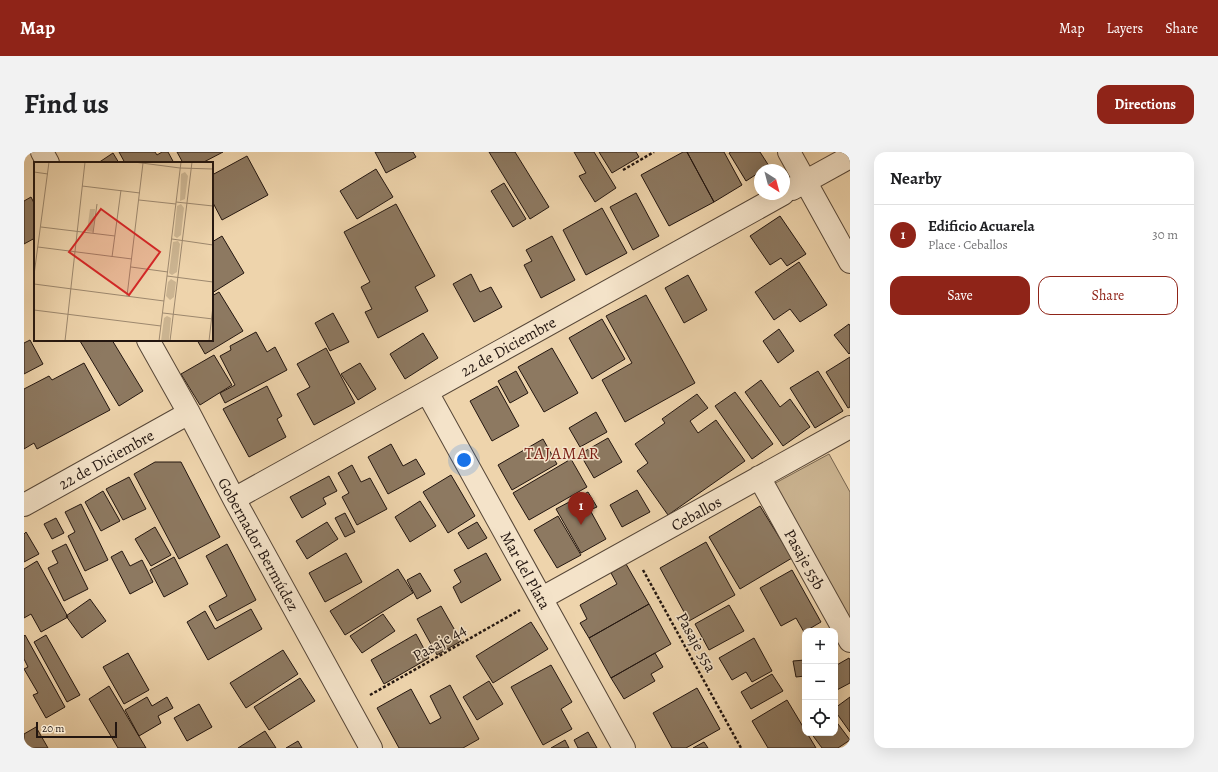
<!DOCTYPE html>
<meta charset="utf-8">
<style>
:root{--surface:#fff;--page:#f2f2f2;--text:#202124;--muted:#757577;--line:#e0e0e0;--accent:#8f2418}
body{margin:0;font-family:Alegreya,serif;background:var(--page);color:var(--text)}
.controls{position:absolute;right:12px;bottom:12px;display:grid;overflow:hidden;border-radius:8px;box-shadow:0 4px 16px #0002}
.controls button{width:36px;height:36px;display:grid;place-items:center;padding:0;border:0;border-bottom:1px solid var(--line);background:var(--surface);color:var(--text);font:20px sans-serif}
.compass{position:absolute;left:730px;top:12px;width:36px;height:36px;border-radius:50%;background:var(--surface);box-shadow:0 4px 16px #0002;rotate:144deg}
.scale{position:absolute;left:12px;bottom:10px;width:81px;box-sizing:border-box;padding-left:4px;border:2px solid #231610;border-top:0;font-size:11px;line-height:14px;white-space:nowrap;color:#231610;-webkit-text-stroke:3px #f4e3c9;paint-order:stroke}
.you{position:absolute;left:440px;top:308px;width:14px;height:14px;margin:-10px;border:3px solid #fff;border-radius:50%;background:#1a73e8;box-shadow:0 0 0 6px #1a73e833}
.badge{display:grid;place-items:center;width:26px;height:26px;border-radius:50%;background:var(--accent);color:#fff;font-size:13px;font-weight:700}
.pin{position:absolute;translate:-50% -33px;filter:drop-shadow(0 1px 2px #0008)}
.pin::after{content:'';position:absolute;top:21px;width:14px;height:12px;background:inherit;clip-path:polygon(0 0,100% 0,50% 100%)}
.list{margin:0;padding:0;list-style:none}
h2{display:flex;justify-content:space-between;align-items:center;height:52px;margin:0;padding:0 16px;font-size:17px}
h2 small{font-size:13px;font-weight:400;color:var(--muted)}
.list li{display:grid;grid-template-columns:26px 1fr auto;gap:12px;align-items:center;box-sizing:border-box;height:60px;padding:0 16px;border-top:1px solid var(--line)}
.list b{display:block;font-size:15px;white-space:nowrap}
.list p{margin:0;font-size:13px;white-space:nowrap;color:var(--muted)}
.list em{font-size:13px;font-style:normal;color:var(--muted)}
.actions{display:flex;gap:8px;padding:12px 16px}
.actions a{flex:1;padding:9px 0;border:1px solid var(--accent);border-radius:12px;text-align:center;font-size:14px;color:var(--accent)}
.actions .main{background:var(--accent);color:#fff}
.icon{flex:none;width:22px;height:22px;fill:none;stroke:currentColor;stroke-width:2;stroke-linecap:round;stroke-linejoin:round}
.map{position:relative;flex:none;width:826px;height:596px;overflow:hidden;border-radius:12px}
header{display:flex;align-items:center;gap:24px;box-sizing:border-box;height:56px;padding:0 20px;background:var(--accent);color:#fff}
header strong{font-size:19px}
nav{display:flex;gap:22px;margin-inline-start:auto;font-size:14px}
.intro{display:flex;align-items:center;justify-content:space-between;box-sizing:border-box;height:96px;padding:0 24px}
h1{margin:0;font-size:28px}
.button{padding:10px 18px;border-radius:12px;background:var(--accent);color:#fff;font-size:14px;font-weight:700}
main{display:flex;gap:24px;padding:0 24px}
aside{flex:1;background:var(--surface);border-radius:12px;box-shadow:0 4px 16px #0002}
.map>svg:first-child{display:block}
.green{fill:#cbb491;stroke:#776550}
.building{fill:#8d7961;stroke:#231610}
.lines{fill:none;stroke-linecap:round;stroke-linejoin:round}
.minor-casing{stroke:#564637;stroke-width:24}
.path{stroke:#231610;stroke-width:2.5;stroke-dasharray:3 2;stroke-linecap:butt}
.minor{stroke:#f4e3c9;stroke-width:22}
.labels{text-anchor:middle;stroke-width:3;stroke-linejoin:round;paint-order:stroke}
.street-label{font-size:16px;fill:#231610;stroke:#f4e3c9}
.neighbourhood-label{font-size:17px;letter-spacing:1px;fill:#7a1f14;stroke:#f4e3c9}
.inset-road{fill:none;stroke:#9d886e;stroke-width:1}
.view{fill:#d62828;fill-opacity:0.15;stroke:#d62828;stroke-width:2}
.inset-edge{fill:none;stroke:#231610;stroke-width:2}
</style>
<header>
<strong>Map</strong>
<nav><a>Map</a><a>Layers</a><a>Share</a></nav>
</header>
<div class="intro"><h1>Find us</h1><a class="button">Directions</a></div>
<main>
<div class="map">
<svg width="826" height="596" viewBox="0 0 826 596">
<rect width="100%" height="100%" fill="#eed4ac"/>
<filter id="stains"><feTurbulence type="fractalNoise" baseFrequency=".005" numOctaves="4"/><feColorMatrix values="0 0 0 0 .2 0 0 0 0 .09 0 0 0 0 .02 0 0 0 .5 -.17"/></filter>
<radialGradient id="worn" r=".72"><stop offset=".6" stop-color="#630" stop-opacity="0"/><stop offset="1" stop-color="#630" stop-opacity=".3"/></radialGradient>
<!-- green -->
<path class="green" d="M805,302L826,340V478L746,334Z"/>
<!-- building -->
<path class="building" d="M95,0H131L133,3L138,0H144L150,11H101Z
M153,0H199L178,11H159Z
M351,0H389L392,5L362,21Z
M465,0H491L525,55L506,67Z
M550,0H570L592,36L571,50L555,24L562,21Z
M575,0H612L615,5L588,21Z
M659,0H663L690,50L645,74L617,23Z
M663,0H700L718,33L690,50Z
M707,0H736L745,14L739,18H736V20L722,29L705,1Z
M89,1L95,11H74Z
M223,4L244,43L198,68L188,49V23Z
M352,17L369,45L333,67L316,39Z
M480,31L502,67L489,75L467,39Z
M612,41L635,84L609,98L586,55Z
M7,45L11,53V86L0,92V49Z
M372,52L411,124L391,135L404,159L354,186L341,160L348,157L337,135L346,130L320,80Z
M578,56L603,101L562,123L539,78Z
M756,64L782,102L763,114L757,106L746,113L726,84Z
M198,84L220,121L188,141V90Z
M528,84L551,128L517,146L500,113L508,109L502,98Z
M775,110L803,153L776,170L766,157L750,168L731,140Z
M447,122L456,140L467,135L478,155L450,170L429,132Z
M664,123L683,158L660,171L641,136Z
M195,140L219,179L181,202L173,188H188V144Z
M622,143L671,231L601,270L578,228L608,211L582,164Z
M309,161L325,190L306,199L291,171Z
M578,167L601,207L568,227L545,186Z
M825,172L826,174V201L825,202L810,183Z
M755,177L770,199L754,211L739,189Z
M232,180L243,200L251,195L263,218L201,251L196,241L211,233L196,204L207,198L206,194Z
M399,181L414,206L381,227L366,202Z
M6,188L19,212L0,222V191Z
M56,188H88L119,239L95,254L56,189Z
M302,196L331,251L290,273L273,242L286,235L273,212Z
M528,196L554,241L520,260L494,215Z
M190,203L208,233L176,253L157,222Z
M826,205V255L824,256L802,220Z
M60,211L86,258L13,297L10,291L0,297V237L25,224L28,228Z
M336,211L352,237L334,248L317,222Z
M492,219L504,241L486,251L474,229Z
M794,219L819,259L791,276L766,236Z
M737,228L756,255L766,247L786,275L759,294L721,240Z
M243,234L258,264L253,267L262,285L225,305L199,257Z
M473,234L495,274L468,289L446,249Z
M711,240L749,292L728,307L691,254Z
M673,242L684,256L666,269L674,281L692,268L721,309L644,363L613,319L624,311L611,292L641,271L638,267Z
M572,260L583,280L556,295L545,276Z
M584,286L598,310L570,326L556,302Z
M519,287L533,312L488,338L474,313Z
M367,292L379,314L392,307L401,322L364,342L344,305Z
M547,307L563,335L505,368L489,341Z
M131,310H157L196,385L155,407L110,322Z
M328,313L337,330L346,326L363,357L333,373L318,345L325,341L314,321Z
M427,323L451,364L424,381L399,340Z
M305,324L313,339L299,346L302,352L278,366L266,345Z
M105,325L122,357L99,368L82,337Z
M613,338L626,360L598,375L586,353Z
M79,339L96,369L77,379L61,350Z
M564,340L573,355L566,358L582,387L557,401L532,357Z
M396,349L412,374L386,390L371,365Z
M57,352L84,408L61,419L44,384L51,380L41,360Z
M736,354L768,406L716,437L685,385Z
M321,361L331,380L321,385L311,366Z
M534,364L557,403L533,416L510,378Z
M32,366L40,381L28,387L20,372Z
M303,370L314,387L283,407L272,389Z
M453,370L463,386L444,397L434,381Z
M131,375L147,403L127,414L111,387Z
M2,380L15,402L0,410V382Z
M682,390L711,443L665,469L636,416Z
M42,392L64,437L40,449L24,416L34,411L28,399Z
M203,392L232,448L193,469L185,454L203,444L182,404Z
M98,399L106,414L118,408L129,430L106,442L87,405Z
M322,401L338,430L301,450L285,421Z
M462,401L477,428L437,451L429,435L437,430L430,418Z
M150,405L164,432L140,445L126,418Z
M13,409L44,465L17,480L7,462L0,466V417Z
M602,412L625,452L565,486L556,471L563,467L556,453L593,432L587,421Z
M374,417L389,441L321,483L306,459Z
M768,418L797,470L780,480L772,466L757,474L736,436Z
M396,421L407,439L393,447L383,428Z
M66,447L82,469L58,486L42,464Z
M625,452L647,492L587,526L565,486Z
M705,453L720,479L685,498L671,472Z
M417,454L437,489L413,503L393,467Z
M227,457L238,477L184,508L163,470L181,459L191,477Z
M359,462L371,479L338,501L326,484Z
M507,470L524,497L469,531L452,504Z
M392,482L405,506L360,532L347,508Z
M1,483L41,555L22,566L9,543L14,541L0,517L4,515L0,507V484Z
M22,483L56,543L43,550L10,490Z
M730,486L748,519L728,530L722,520L708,528L695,506Z
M259,498L274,522L222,556L206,531Z
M104,501L125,538L100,552L79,515Z
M631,501L639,515L627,522L631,529L600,547L587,526Z
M825,506L826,508V531L811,539V514Z
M781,508V524L772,525L769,509Z
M527,513L548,550L537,557L548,577L519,593L487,535Z
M748,522L759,539L727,557L717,540Z
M276,526L291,549L245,578L230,555Z
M465,529L479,552L453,568L439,545Z
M426,533L455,587L439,596H375L353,556L387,537L406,572L417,566L406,544Z
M85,534L122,596H94L65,547Z
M673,536L696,577L662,596H648L629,561Z
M123,545L128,554L143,545L149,556L134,564L137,571L115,584L101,558Z
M826,545V580L811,559V556Z
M763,548L781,578V581H783L792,596H744L728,569Z
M175,552L188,575L163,589L150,566Z
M811,568L826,588L814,596H798L787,581H811Z
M12,575L24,596H0V582Z
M241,579L252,596H214Z
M564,580L573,596H554L550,588Z
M541,588L545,596H527Z
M274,589L278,596H262Z
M680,590L684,596H669Z"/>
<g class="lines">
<!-- minor casing -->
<g class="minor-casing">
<path id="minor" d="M18,0L24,11
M765,0L826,110
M768,37L826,5
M124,188L165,261L210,347L347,596
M403,240L600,596
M735,325L826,489
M210,347L759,42
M0,353L165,261
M518,446L826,275"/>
</g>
<!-- path -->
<path class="path" d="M599,18L630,0
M619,418L717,596
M346,543L496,458"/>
<!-- minor -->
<use href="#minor" class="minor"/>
</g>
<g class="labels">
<!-- street labels -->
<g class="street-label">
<text transform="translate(484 194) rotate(-29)" y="6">22 de Diciembre</text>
<text transform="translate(82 307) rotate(-29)" y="6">22 de Diciembre</text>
<text transform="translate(672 361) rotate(-29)" y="6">Ceballos</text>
<text transform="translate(235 392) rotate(61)" y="6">Gobernador Bermúdez</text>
<text transform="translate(781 407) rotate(61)" y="6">Pasaje 55b</text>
<text transform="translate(502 418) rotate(61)" y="6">Mar del Plata</text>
<text transform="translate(415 490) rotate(-30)" y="6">Pasaje 44</text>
<text transform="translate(673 490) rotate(61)" y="6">Pasaje 55a</text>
</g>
<!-- neighbourhood labels -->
<g class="neighbourhood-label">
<text x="538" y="307">TAJAMAR</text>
</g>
</g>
<!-- overview -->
<g transform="translate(10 10)">
<rect width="179" height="179" fill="#eed4ac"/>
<path d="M151,10L154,14L151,37L146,39L147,12ZM147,42L150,46L147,73L143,76L140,74L143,44ZM56,47H61L59,70L53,69ZM144,79L146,82L143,110L138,113L135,111L139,80ZM137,117L142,120L140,135L136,138L132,134L134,120ZM133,154L137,156L135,179H127L130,156Z" fill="#cbb491"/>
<path class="inset-road" d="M100,0L146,6M146,6L179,7M0,10L14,12M48,24L106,31M105,38L142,42M142,40L179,44M7,65L81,74M59,71L63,42M138,77L179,83M4,85L98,97M78,95L87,28M97,105L134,110M0,113L15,0M133,114L179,120M0,122L130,139M93,134L109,1M0,148L127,164M129,151L179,157M31,179L51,0M125,179L147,0M136,179L158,0M175,179L179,144"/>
<path class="view" d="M67,47L126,90L95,133L35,90Z"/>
<rect width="179" height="179" class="inset-edge"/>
</g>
<rect width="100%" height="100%" filter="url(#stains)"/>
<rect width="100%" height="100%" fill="url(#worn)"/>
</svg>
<div class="controls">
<button>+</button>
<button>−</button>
<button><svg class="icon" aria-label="locate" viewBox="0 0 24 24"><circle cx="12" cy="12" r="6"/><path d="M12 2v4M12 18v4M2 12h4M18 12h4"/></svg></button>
</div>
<svg class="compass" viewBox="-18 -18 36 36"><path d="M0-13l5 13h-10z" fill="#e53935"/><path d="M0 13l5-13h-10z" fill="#757577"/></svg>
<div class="scale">20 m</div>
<div class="you"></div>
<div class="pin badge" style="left:557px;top:373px">1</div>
</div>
<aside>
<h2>Nearby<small></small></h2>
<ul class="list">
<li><span class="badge">1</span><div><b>Edificio Acuarela</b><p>Place · Ceballos</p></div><em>30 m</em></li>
</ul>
<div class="actions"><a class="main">Save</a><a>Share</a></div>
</aside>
</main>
